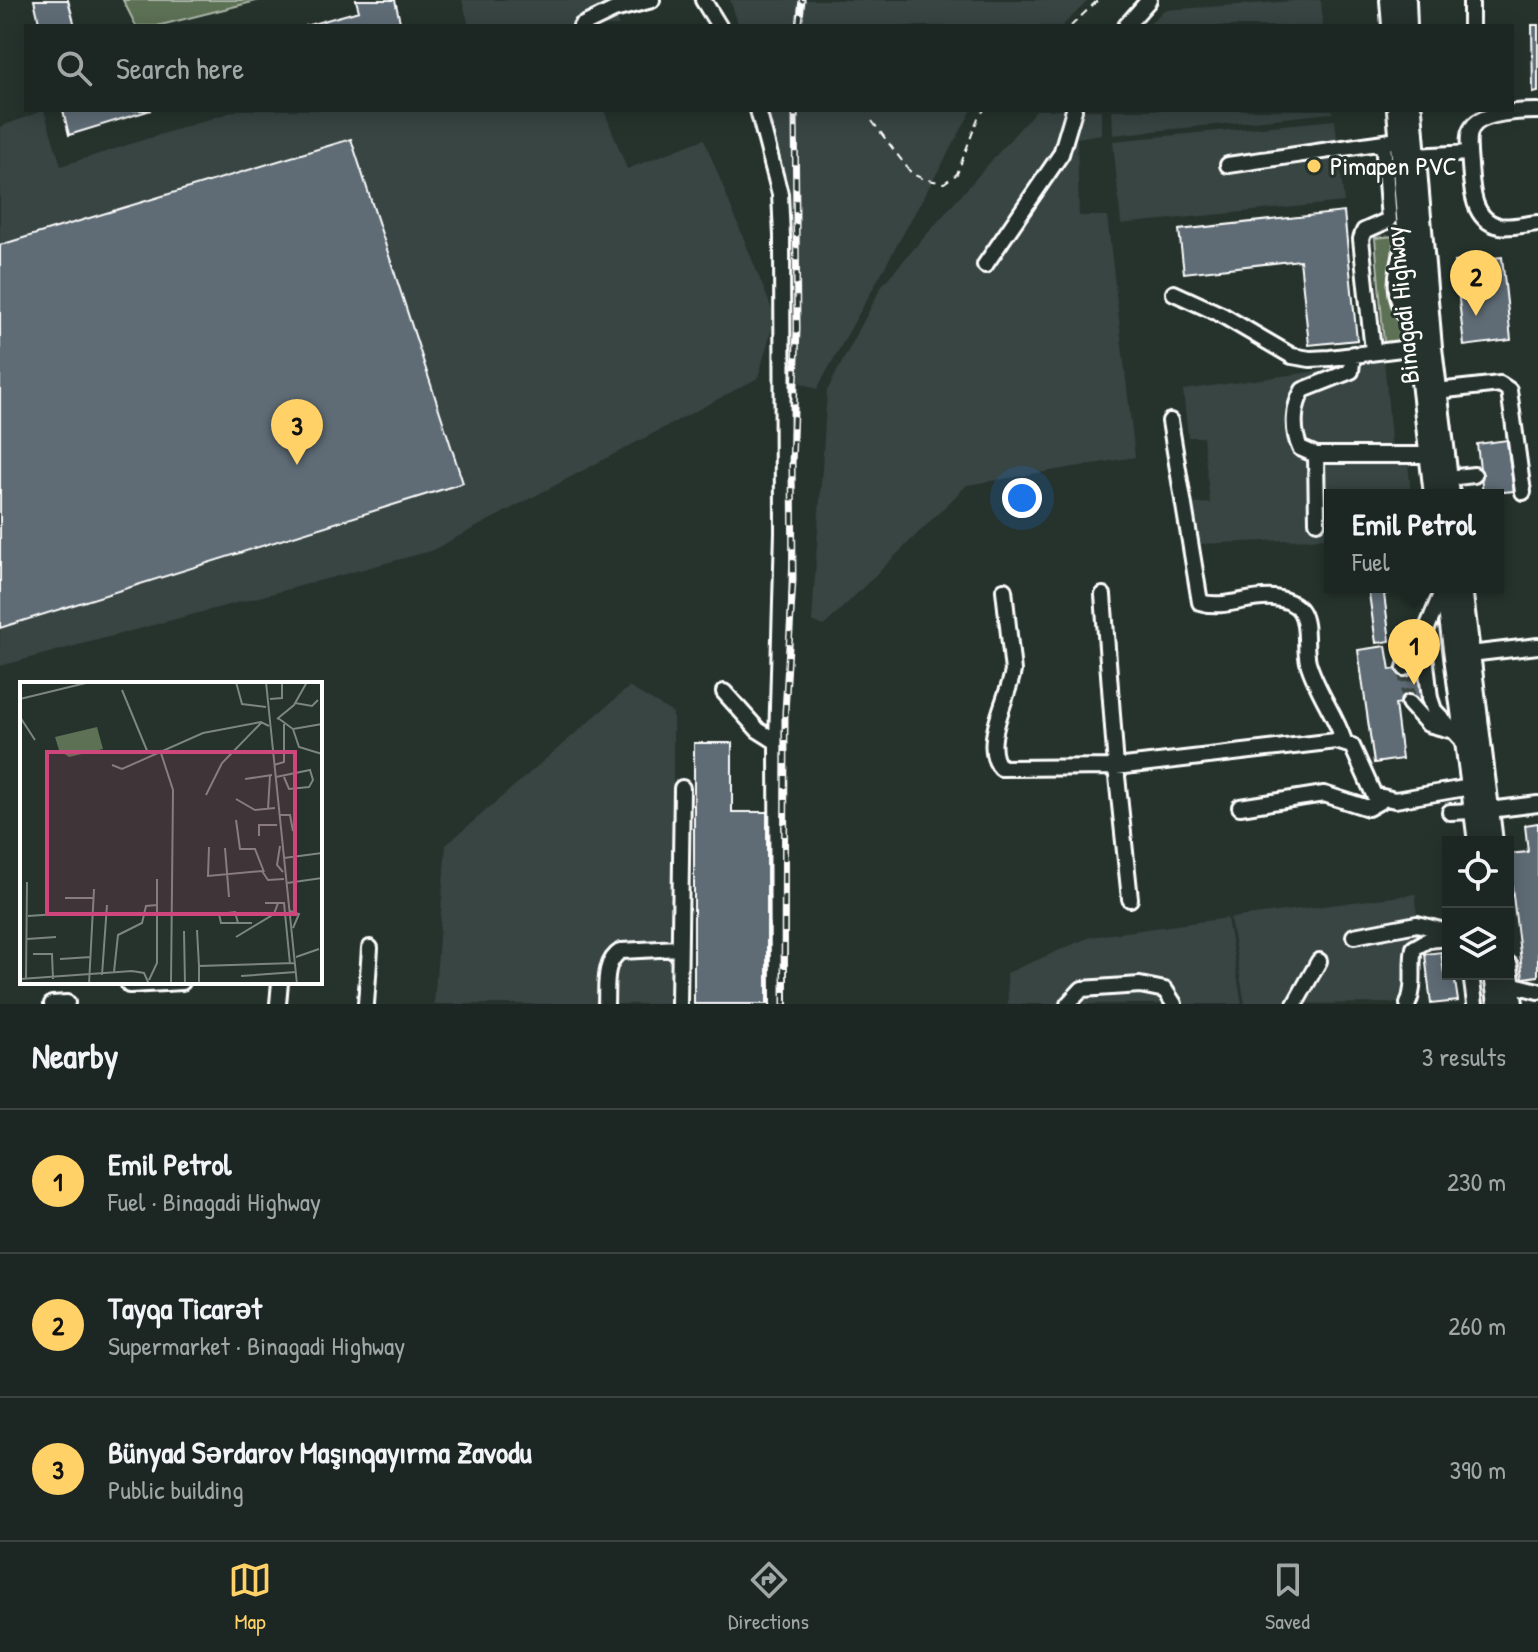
<!DOCTYPE html>
<meta charset="utf-8">
<style>
:root{--surface:#1c2622;--page:#252e2a;--text:#f1f3f6;--muted:#a0a5a5;--line:#3a4340;--accent:#ffd166}
body{margin:0;font-family:"Patrick Hand",sans-serif;background:var(--page);color:var(--text)}
.controls{position:absolute;right:24px;bottom:24px;display:grid;overflow:hidden;border-radius:0px;box-shadow:0 4px 20px #0003}
.controls button{width:72px;height:72px;display:grid;place-items:center;padding:0;border:0;border-bottom:2px solid var(--line);background:var(--surface);color:var(--text);font:40px sans-serif}
.you{position:absolute;left:1022px;top:498px;width:28px;height:28px;margin:-20px;border:6px solid #fff;border-radius:50%;background:#1a73e8;box-shadow:0 0 0 12px #1a73e833}
.badge{display:grid;place-items:center;width:52px;height:52px;border-radius:50%;background:var(--accent);color:#111;font-size:26px;font-weight:700}
.pin{position:absolute;translate:-50% -66px;filter:drop-shadow(0 2px 4px #0008)}
.pin::after{content:'';position:absolute;top:42px;width:28px;height:24px;background:inherit;clip-path:polygon(0 0,100% 0,50% 100%)}
.popup{position:absolute;left:1324px;top:489px;width:180px;height:104px;box-sizing:border-box;display:grid;place-content:center;border-radius:0px;background:var(--surface);filter:drop-shadow(0 2px 6px #0005);font-size:26px;white-space:nowrap;color:var(--muted)}
.popup b{font-size:30px;color:var(--text)}
.popup::after{content:'';position:absolute;left:50%;top:100%;margin-left:-16px;border:16px solid transparent;border-top-color:var(--surface)}
.list{margin:0;padding:0;list-style:none}
h2{display:flex;justify-content:space-between;align-items:center;height:104px;margin:0;padding:0 32px;font-size:34px}
h2 small{font-size:26px;font-weight:400;color:var(--muted)}
.list li{display:grid;grid-template-columns:52px 1fr auto;gap:24px;align-items:center;box-sizing:border-box;height:144px;padding:0 32px;border-top:2px solid var(--line)}
.list b{display:block;font-size:30px;white-space:nowrap}
.list p{margin:0;font-size:26px;white-space:nowrap;color:var(--muted)}
.list em{font-size:26px;font-style:normal;color:var(--muted)}
.icon{flex:none;width:44px;height:44px;fill:none;stroke:currentColor;stroke-width:2;stroke-linecap:round;stroke-linejoin:round}
.map{position:relative;flex:none;width:1538px;height:1004px;overflow:hidden}
.search{position:absolute;background:var(--surface);box-shadow:0 4px 20px #0003;left:24px;right:24px;top:24px;height:88px;display:flex;align-items:center;gap:20px;box-sizing:border-box;padding:0 28px;border-radius:0px;color:var(--muted);font-size:30px}
.sheet{height:536px;background:var(--surface)}
nav{display:flex;justify-content:space-around;align-items:center;box-sizing:border-box;height:112px;border-top:2px solid var(--line);background:var(--surface);font-size:22px;color:var(--muted)}
nav a{display:grid;justify-items:center;gap:4px}
nav .on{color:var(--accent)}
.map>svg:first-child{display:block}
.built{fill:#374443}
.green{fill:#5d7155;stroke:#aeb8aa;stroke-width:2}
.building{fill:#5e6c76;stroke:#fff;stroke-width:2}
.lines{fill:none;stroke-linecap:round;stroke-linejoin:round}
.minor-tunnel{stroke:#3c4742;stroke-width:14;stroke-dasharray:14 7;stroke-linecap:butt}
.minor-casing{stroke:#fff;stroke-width:20}
.major-casing{stroke:#fff;stroke-width:24}
.path{stroke:#fff;stroke-width:2;stroke-dasharray:8 6;stroke-linecap:butt}
.minor{stroke:#26332d;stroke-width:14}
.major{stroke:#26332d;stroke-width:18}
.rail-casing{stroke:#fff;stroke-width:7}
.rail{stroke:#26332d;stroke-width:4;stroke-dasharray:12;stroke-linecap:butt}
.poi-dot{fill:#ffd166;stroke:#26332d;stroke-width:3}
.labels{text-anchor:middle;stroke-width:6;stroke-linejoin:round;paint-order:stroke}
.poi-label{font-size:26px;fill:#fff;stroke:#26332d;text-anchor:start}
.street-label{font-size:26px;fill:#fff;stroke:#26332d}
.inset-road{fill:none;stroke:#7d8581;stroke-width:2}
.view{fill:#ce467c;fill-opacity:0.15;stroke:#ce467c;stroke-width:4}
.inset-edge{fill:none;stroke:#fff;stroke-width:4}
</style>
<div class="map">
<svg width="1538" height="1004" viewBox="0 0 1538 1004">
<rect width="100%" height="100%" fill="#26332d"/>
<filter id="ink" filterUnits="userSpaceOnUse"><feTurbulence type="fractalNoise" baseFrequency=".0125" numOctaves="2"/><feDisplacementMap in="SourceGraphic" scale="16" xChannelSelector="R" yChannelSelector="G"/><feConvolveMatrix kernelMatrix="1 2 1 2 8 2 1 2 1" color-interpolation-filters="sRGB"/></filter>
<g filter="url(#ink)">
<!-- built -->
<path class="built" d="M462,0H610L619,26H469Z
M730,0H1089L1062,26H739Z
M1308,0H1321L1323,26H1147L1164,10Z
M44,110L61,166L238,110H604L627,169L704,139L775,317L758,378L431,551L0,666V127Z
M766,110H972L817,389L791,379L792,271L784,181Z
M1036,110H1101V134L1077,138L1079,216H1107L1135,457L967,485L824,626L812,621L827,391L883,284Z
M1112,110H1332L1333,113L1113,135Z
M1335,120L1344,202L1121,224L1113,141Z
M1384,358L1393,462H1408L1411,495H1330V538L1199,544L1192,504L1210,503L1203,437H1188L1183,390L1353,366Z
M629,687L673,713V1004H434L446,845Z
M1416,894L1417,935L1405,947V989L1399,1003L1245,1004L1230,918Z
M1227,918L1242,1004H1008L1007,973L1090,937Z"/>
<!-- green -->
<path class="green" d="M123,0H260L157,26H136Z
M1394,236C1388,278 1390,302 1406,341L1384,343L1375,238Z"/>
<!-- building -->
<path class="building" d="M34,0H68L75,26H40Z
M356,0H395L401,26H305L359,11Z
M1532,25H1538V92L1533,93Z
M63,110H151L69,135Z
M351,139L463,483L0,628V245Z
M1344,212L1357,340L1309,345L1300,260L1184,273L1179,230Z
M1502,257L1511,340L1464,346L1455,262Z
M1507,440L1514,491L1483,494L1477,444Z
M1368,587H1426V588L1384,594L1390,641L1376,643Z
M1386,646L1390,670L1420,666L1424,700L1395,704L1402,759L1374,763L1358,650Z
M694,743H732V812H767V1004H694Z
M1538,823V976L1523,978L1508,854L1528,852L1525,825Z
M1441,952L1444,973L1454,974L1458,1001L1431,1004L1425,954Z"/>
<g class="lines">
<!-- minor-tunnel -->
<path class="minor-tunnel" d="M1405,668L1409,703"/>
<!-- minor casing -->
<g class="minor-casing">
<path id="minor" d="M703,0L719,26
M581,26L614,10L652,0
M1126,26L1149,0
M1471,26V0
M758,110L780,194L782,236L783,532L777,742L778,1004
M1469,153C1472,178 1468,219 1499,226C1510,228 1526,224 1538,223
M1415,156L1469,153C1469,145 1467,135 1472,128C1481,112 1522,111 1538,111
M1228,165L1391,141
M1407,242C1392,276 1392,301 1415,331
M985,265L1061,154L1074,110
M1174,293L1222,315L1292,356L1310,359L1330,358L1417,347
M1373,351L1361,239L1364,231L1389,220L1383,142
M1437,391L1500,384L1509,390L1523,492
M1170,421L1200,602C1224,610 1249,595 1274,598C1284,599 1296,603 1301,612C1309,626 1304,646 1308,662C1316,690 1335,714 1344,741
M1316,455L1300,448C1292,430 1293,407 1303,390L1351,371L1353,354
M1448,478L1474,475
M1317,522L1316,455H1429
M1444,587L1423,638L1430,698L1434,710L1465,743
M1004,590L1013,671C1009,696 980,746 1001,768L1116,767L1336,741L1352,746L1374,795L1395,800L1471,787
M1103,595L1116,767L1130,899
M1470,654L1538,646
M1405,668L1414,635L1424,630
M724,692L758,730L777,742
M1409,703L1428,724L1454,731
M1240,807L1324,794L1368,808L1384,799
M1489,810L1538,804
M1450,812L1474,811
M1354,936L1417,924L1448,932
M1471,974L1475,1004
M1510,984L1538,991
M129,985L182,982
M52,1004L67,1003
M278,1004L280,982
M366,1004L370,948
M606,1004C607,985 603,962 621,951L679,948
M679,1004L682,788
M1068,1004L1082,989L1140,985L1165,990L1174,1004
M1295,1004L1319,961
M1408,1004C1416,986 1410,967 1414,948L1428,940L1448,938"/>
</g>
<!-- major casing -->
<g class="major-casing">
<path id="major" d="M1390,0L1392,26
M1406,0L1407,26
M1397,110L1417,347L1434,495
M1412,110L1432,348L1450,495
M1445,587L1478,842
M1462,587L1493,842
M1508,966L1513,1004
M1494,974L1498,1004"/>
</g>
<!-- path -->
<path class="path" d="M1071,26L1098,0
M872,121L912,174L924,179L944,183L957,174L978,118L984,110"/>
<!-- minor -->
<use href="#minor" class="minor"/>
<!-- major -->
<use href="#major" class="major"/>
<!-- rail casing -->
<g class="rail-casing">
<path id="rail" d="M799,26L802,0
M784,1004L785,712L793,580L792,464L797,329L795,110"/>
</g>
<!-- rail -->
<use href="#rail" class="rail"/>
</g>
</g>
<!-- markers -->
<circle class="poi-dot" cx="1314" cy="166" r="8"/>
<g class="labels">
<!-- poi labels -->
<g class="poi-label">
<text x="1330" y="175">Pimapen PVC</text>
</g>
<!-- street labels -->
<g class="street-label">
<text transform="translate(1402 305) rotate(-96)" y="9">Binagadi Highway</text>
</g>
</g>
<!-- overview -->
<g transform="translate(20 682)">
<rect width="302" height="302" fill="#26332d"/>
<path d="M77,45L83,67L49,75L39,68L35,55Z" fill="#5d7155"/>
<path class="inset-road" d="M216,0L222,22L246,25M246,0L277,302M102,8L128,71M0,17L70,0M250,17L262,16V0M275,21L292,24L298,18M0,35L15,58M258,36L273,47L279,65L302,72M257,37L274,23L287,0M273,47L302,42M140,68L153,108L151,302M92,83L102,87L183,51L241,40L249,44M254,83L264,80V42M256,95L290,88L293,98L289,105L269,107L264,95M225,97L252,93M186,113L202,81L242,40M216,117L235,128L255,126M248,127L250,93M260,133H270L273,149M216,138L220,167H235L244,190M239,154V143H257M260,164L257,183L263,190M189,165L188,194L242,189L248,198L264,197M205,166L209,215M264,176L302,171M267,201L302,196M45,216H73M245,221H264L270,282M270,229L279,232L273,246M8,234L38,232M218,241L215,230L199,232L201,241H232M177,248L179,284M164,249L165,302M216,255L254,232L258,221M7,257L36,255M13,272H32L33,297M276,275L299,267M40,277L71,275M94,290L98,253L122,241L126,224L137,223M82,293L87,223M221,294L276,290M0,297L112,289L124,291L129,302M6,297L7,200M129,298L137,281V197M69,302L74,207M179,302V284L275,281"/>
<path class="view" d="M27,70H275V232H27Z"/>
<rect width="302" height="302" class="inset-edge"/>
</g>
</svg>
<div class="controls">
<button><svg class="icon" aria-label="locate" viewBox="0 0 24 24"><circle cx="12" cy="12" r="6"/><path d="M12 2v4M12 18v4M2 12h4M18 12h4"/></svg></button>
<button><svg class="icon" aria-label="layers" viewBox="0 0 24 24"><path d="M12 4l9 5-9 5-9-5zM3 14l9 5 9-5"/></svg></button>
</div>
<div class="you"></div>
<div class="pin badge" style="left:1414px;top:685px">1</div>
<div class="popup"><b>Emil Petrol</b>Fuel</div>
<div class="pin badge" style="left:1476px;top:316px">2</div>
<div class="pin badge" style="left:297px;top:465px">3</div>
<div class="search"><svg class="icon" aria-label="search" viewBox="0 0 24 24"><circle cx="10" cy="10" r="6"/><path d="M15 15l6 6"/></svg>Search here</div>
</div>
<section class="sheet">
<h2>Nearby<small>3 results</small></h2>
<ul class="list">
<li><span class="badge">1</span><div><b>Emil Petrol</b><p>Fuel · Binagadi Highway</p></div><em>230 m</em></li>
<li><span class="badge">2</span><div><b>Tayqa Ticarət</b><p>Supermarket · Binagadi Highway</p></div><em>260 m</em></li>
<li><span class="badge">3</span><div><b>Bünyad Sərdarov Maşınqayırma Zavodu</b><p>Public building</p></div><em>390 m</em></li>
</ul>
</section>
<nav>
<a class="on"><svg class="icon" aria-label="map" viewBox="0 0 24 24"><path d="M3 6l6-2 6 2 6-2v14l-6 2-6-2-6 2zM9 4v14M15 6v14"/></svg>Map</a>
<a><svg class="icon" aria-label="directions" viewBox="0 0 24 24"><path d="M12 3l9 9-9 9-9-9zM9 14v-3h6M13 9l2 2-2 2"/></svg>Directions</a>
<a><svg class="icon" aria-label="saved" viewBox="0 0 24 24"><path d="M7 4h10v16l-5-4-5 4z"/></svg>Saved</a>
</nav>
